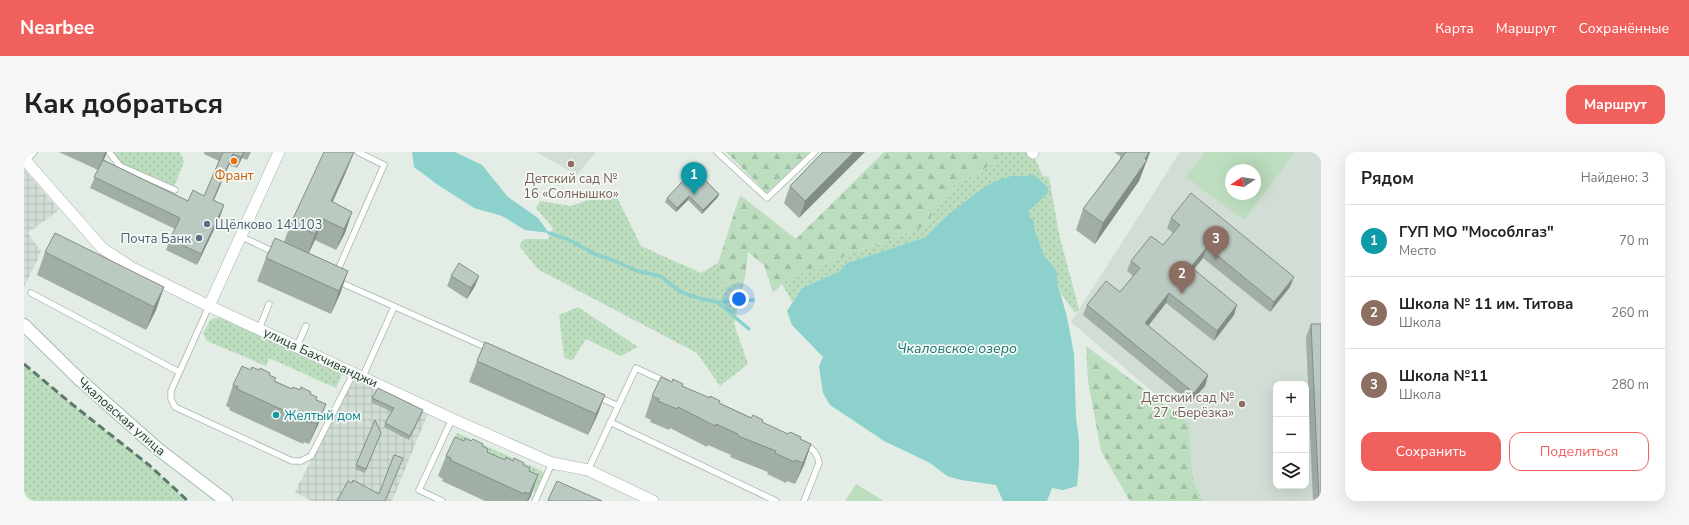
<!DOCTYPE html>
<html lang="ru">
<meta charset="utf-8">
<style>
:root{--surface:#fff;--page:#f6f6f6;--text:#222;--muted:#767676;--line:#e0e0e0;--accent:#f0615e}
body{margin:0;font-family:"Nunito Sans",sans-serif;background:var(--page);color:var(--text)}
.controls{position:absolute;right:12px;bottom:12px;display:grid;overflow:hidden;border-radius:8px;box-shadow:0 4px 16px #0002}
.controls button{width:36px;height:36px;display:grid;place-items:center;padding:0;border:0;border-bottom:1px solid var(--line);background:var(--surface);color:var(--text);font:20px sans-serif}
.compass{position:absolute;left:1201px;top:12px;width:36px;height:36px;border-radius:50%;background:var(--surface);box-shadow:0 4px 16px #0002;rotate:258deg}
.you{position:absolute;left:715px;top:147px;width:14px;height:14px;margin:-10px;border:3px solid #fff;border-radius:50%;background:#1a73e8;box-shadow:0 0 0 6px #1a73e833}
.badge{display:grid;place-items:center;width:26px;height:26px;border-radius:50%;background:var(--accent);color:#fff;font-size:13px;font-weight:700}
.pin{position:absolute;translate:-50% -33px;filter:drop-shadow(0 1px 2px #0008)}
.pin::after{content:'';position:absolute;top:21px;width:14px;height:12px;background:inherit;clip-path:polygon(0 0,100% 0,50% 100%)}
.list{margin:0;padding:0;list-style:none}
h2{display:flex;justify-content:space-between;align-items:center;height:52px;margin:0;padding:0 16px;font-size:17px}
h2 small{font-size:13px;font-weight:400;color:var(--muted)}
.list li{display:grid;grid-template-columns:26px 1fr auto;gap:12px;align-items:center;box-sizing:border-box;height:72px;padding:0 16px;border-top:1px solid var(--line)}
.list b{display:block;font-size:15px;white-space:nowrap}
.list p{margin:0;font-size:13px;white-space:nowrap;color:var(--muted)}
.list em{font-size:13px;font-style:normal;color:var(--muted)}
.actions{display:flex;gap:8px;padding:12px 16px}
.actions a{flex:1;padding:9px 0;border:1px solid var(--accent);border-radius:12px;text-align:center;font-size:14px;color:var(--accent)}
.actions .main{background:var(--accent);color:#fff}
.icon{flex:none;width:22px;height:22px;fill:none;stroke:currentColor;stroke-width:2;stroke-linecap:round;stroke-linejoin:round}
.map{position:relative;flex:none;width:1297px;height:349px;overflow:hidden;border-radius:12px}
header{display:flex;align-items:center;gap:24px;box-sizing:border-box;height:56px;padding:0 20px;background:var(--accent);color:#fff}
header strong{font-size:19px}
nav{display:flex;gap:22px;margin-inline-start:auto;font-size:14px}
.intro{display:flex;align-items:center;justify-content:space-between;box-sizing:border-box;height:96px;padding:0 24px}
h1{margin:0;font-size:28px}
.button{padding:10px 18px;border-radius:12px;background:var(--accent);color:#fff;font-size:14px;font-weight:700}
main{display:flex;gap:24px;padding:0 24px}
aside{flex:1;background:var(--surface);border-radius:12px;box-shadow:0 4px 16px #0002}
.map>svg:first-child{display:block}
.built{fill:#d1ddd5;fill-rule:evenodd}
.industrial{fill:url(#industrial-grid)}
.green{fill:url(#green-dots)}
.forest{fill:url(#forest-firs)}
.pitch{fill:#bcddbe;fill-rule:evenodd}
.water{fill:#8cd1cc}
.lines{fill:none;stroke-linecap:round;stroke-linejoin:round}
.stream{stroke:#8cd1cc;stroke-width:3.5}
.lane-casing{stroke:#a6b5ac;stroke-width:7}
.street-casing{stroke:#a6b5ac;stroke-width:12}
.secondary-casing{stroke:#a4bbae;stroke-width:14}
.lane{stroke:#fff;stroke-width:5.5}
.street{stroke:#fff;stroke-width:11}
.secondary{stroke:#fff;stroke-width:12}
.rail{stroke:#5d796c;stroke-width:3;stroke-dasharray:8 4;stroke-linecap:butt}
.wall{fill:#a1aea6}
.shaded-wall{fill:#838d87}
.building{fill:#bbcac1;stroke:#838d87}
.food-dot{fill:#e8710a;stroke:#f4f9f5;stroke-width:1.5}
.education-dot{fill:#8d6e63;stroke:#f4f9f5;stroke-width:1.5}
.service-dot{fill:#5c6f8a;stroke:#f4f9f5;stroke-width:1.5}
.culture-dot{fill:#0f9aa8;stroke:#f4f9f5;stroke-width:1.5}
.labels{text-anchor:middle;stroke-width:3.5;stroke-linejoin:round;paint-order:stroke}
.food-label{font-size:13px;fill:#c56008;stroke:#f4f9f5}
.education-label{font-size:13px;fill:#785e54;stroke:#f4f9f5}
.service-label{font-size:13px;fill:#4e5e75;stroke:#f4f9f5;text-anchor:start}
.street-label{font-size:13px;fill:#233e31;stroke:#f4f9f5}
.culture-label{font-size:13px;fill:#0d838f;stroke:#f4f9f5;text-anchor:start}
.water-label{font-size:14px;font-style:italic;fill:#1d7974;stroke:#f4f9f5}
</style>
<header>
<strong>Nearbee</strong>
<nav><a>Карта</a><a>Маршрут</a><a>Сохранённые</a></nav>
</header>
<div class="intro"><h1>Как добраться</h1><a class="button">Маршрут</a></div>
<main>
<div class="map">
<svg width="1297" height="349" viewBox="0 0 1297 349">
<defs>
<pattern id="industrial-grid" width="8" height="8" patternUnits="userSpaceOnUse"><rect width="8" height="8" fill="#d1ddd5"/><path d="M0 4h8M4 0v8" fill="none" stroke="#b3bfb7"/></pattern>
<pattern id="green-dots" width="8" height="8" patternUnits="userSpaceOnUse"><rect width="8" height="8" fill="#bcddbe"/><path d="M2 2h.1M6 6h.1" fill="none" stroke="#a1bfa4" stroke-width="1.8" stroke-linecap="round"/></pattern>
<pattern id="forest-firs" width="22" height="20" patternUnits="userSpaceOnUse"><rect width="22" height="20" fill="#bcddbe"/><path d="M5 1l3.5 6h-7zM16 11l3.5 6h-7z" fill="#a1bfa4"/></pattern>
</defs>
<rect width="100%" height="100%" fill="#e3ede6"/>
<!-- built -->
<path class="built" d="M512,0H572L553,23Z
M1156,0H1297V349H1179L1169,329L1165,271L1047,170ZM1207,18H1231V42H1207ZM1252,232H1282V334H1252Z"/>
<!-- industrial -->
<path class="industrial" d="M0,17L35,58L4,81L17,100L0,135Z
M330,224L405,259L368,349H287L271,340Z"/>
<!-- green -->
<path class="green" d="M89,0H156L160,10L150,35L97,11Z
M974,0H1008L1019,24L1025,25L1035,82L1055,157L1051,161L1038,143L1034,133L1033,119L1020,103L1011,79L1010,69L1005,64V59L1023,34L1009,22L1003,24H987L955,39L914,72L903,85L823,111L814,120L778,136L768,150L758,132L771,123L899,75L931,32L971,11Z
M590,39L617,94L677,121L694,111L701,140L721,125L710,172L724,212L696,234L673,201L515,118L495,94L500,87H524L529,76L512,56L516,49L547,54Z
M554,155L614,195L597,204L562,187L548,209L540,205L535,163Z
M200,165L315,216L318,222L312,236L245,206L242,214L183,189L179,181L187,167Z
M0,212L49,253L125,313L164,349H0Z
M433,281L520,320L511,340L424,301Z"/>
<!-- forest -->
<path class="forest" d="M702,0H786L743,41Z
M860,0H974L971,11L931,32L899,75L771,123L758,132L749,141L740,113L724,100L721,125L701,140L694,111L716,43L772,87Z
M1062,194L1165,271L1169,329L1179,349H1106L1077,299L1064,229Z"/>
<!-- pitch -->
<path class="pitch" d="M1181,0H1271L1220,68L1162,25ZM1207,18H1231V42H1207Z
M832,332L860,349H821Z"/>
<!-- water -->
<path class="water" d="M388,0H431L458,13L484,45L514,66L525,81L501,78L478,64L450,56L414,33L390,15Z
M1009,22L1023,34L1025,40L1005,59V64L1010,69L1011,79L1020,103L1033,119L1034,133L1043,165L1050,202L1052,266L1055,288V312L1053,334L1039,338L1028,336L1023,349H979L972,333L937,328L923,324L906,311L860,289L806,253L799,241L795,214L799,205L768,173L763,159L778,136L814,120L823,111L902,85L914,72L929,59L955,39L971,29L987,24H1003Z"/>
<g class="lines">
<!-- stream -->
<path class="stream" d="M525,81L543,87L571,102L594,110L613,119L636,124L657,140L674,146L693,150L729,148
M693,150L725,177"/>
<!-- lane casing -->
<g class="lane-casing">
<path id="lane" d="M85,0L96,14L151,38
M693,0L743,46L791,0
M2,9L10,0
M216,84L252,101
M313,120L360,13L334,0
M313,129L466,197
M7,141L155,220
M185,154L147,239V247L151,255L268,309H277L287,304L330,220
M235,177L245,152
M273,194L282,174
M339,224L370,155
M572,244L594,254
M586,270L752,349
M779,292C789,297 793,300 795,311L780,349
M564,318L612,216L642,230
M418,349L395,338L428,267
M511,349L528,311"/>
</g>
<!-- street casing -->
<g class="street-casing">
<path id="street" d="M1008,0L1009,1
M0,7L78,96L110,117L185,154L428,267L528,311L564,318L629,349
M185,154L255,0"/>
</g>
<!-- secondary casing -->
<g class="secondary-casing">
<path id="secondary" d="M0,173L55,227L134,297L202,349"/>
</g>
<!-- lane -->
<use href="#lane" class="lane"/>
<!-- street -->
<use href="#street" class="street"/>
<!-- secondary -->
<use href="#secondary" class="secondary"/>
<!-- rail -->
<path class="rail" d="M0,212L49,253L125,313L164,349"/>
</g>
<!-- wall -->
<path class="wall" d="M35,0H83L80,8L164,49L180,44L195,9L180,2V0H227L223,8L218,6L213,16L205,13L190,48L196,65L173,113L142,98L146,87L151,77L66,36L74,18Z
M799,0L775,66L760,51L766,34Z
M1090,0H1126L1115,29L1071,92L1052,78L1059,57L1096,7V4Z
M322,20L309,50L328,60L321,81L312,98L291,88L285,101L324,119L316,142L307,162L233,129L242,106L260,90L267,71Z
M695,42L694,45L678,62L664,48L652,60L641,50L643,46Z
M1147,66L1266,135L1246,160L1179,106L1169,118L1210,163L1190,189L1142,151L1124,174L1184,223L1181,234L1166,251L1059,163L1063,153L1096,140L1109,124L1103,119L1107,109L1139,93L1149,81L1143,76Z
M21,100L140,135L132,158L122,178L13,123Z
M427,124H455L451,134L443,147L423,134Z
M1287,172L1297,349H1289L1282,185Z
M453,209L581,243L573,264L564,283L445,230Z
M227,218L245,223L251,229L268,237L286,242L292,248L302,252L294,273L285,292L280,290L279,292L205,258L206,256L202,254L209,233Z
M658,234L764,282L787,292L780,313L771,332L763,329L762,331L743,322L744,320L706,305L707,303L684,293L683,295L646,276L645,278L626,270L627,268L621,265L628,244Z
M348,246L398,262L385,288L360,275L361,271L368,260L347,250Z
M351,268L357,281L341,321L331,317Z
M440,289L458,294L463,300L481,308L499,313L505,319L507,344L504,349H461L418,329L419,327L414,324L422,304Z"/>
<!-- shaded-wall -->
<path class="shaded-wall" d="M81,0H83L75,19Z
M220,0L218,6L213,16L217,5Z
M330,0L322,20L300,67L307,49Z
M830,0H841L775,66L781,49Z
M1125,0H1126L1115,29L1071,92L1079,71Z
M209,2L205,13L185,59L189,48Z
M695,42L694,45L678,62L679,58Z
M665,44L664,48L652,60L653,56Z
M200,53L196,65L173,113L177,102Z
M328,60L321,81L312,98L320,77Z
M299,67L291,88L283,104L291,82Z
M1183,95L1179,106L1163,126L1167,115Z
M324,119L316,142L307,162L315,139Z
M455,124L451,134L443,147L447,136Z
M1270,125L1266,135L1246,160L1250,150Z
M140,135L132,158L122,178L130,155Z
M1145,141L1142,151L1118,182L1121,171Z
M1213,153L1210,163L1190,189L1193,179Z
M1184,223L1181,234L1166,251L1170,241Z
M581,243L573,264L564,283L572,262Z
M302,252L294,273L285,292L293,272Z
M787,292L780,313L771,332L779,311Z
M514,323L507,344L504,349H503Z"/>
<!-- building -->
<path class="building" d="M199,0H220L217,5L209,2L189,48L200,53L177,102L146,87L156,66L70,25L79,8L164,49L169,38L180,44Z
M300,0H330L307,49L328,60L320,77L299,67L291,82L267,71Z
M799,0H830L781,49L766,34Z
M1102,0H1125L1121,7L1123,8L1079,71L1059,57Z
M670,17L695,42L679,58L665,44L653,56L643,46Z
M1167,41L1270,125L1250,150L1183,95L1167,115L1213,153L1193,179L1145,141L1121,171L1184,223L1170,241L1063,153L1082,129L1096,140L1116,116L1107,109L1127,84L1139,93L1156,73L1147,66Z
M31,81L140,135L130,155L21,100Z
M251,86L324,119L315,139L242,106Z
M435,111L455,124L447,136L427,124Z
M1287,172H1297V349H1295Z
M461,190L581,243L572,262L453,209Z
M218,214L227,218L228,215L235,218L236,216L246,221L245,223L252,226L250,229L268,237L269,235L276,238L277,235L287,240L286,242L293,245L292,248L302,252L293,272L288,269L287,271L213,237L214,235L209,233Z
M637,225L648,230L649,227L659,232L658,234L686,246V244L696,249L695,251L727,266L729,263L739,268L738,270L764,282L766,280L777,285L776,287L787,292L779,311L771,308L770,310L751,301L752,299L714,284V282L692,272L691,274L654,255L653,257L634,249L635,247L628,244Z
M354,236L399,258L386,284L361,271L370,256L348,246Z
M351,268L357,281L342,317L332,313Z
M431,285L440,289L441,286L447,289L449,287L459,292L458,294L464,297L463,300L481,308L482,305L489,309L490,306L500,311L499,313L506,316L505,319L514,323L505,342L501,340L500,342L426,308L427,306L422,304Z
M370,303L379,306L361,349H313L324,329L328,331L329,328L355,342Z
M533,329L578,349H527L524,348Z"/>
<!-- markers -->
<circle class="food-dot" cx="210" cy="9" r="4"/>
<g class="education-dot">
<circle cx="547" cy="12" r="4"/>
<circle cx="1218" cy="252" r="4"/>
</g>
<g class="service-dot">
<circle cx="183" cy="72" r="4"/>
<circle cx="175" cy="86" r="4"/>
</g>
<circle class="culture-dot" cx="252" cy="263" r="4"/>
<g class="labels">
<!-- food labels -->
<g class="food-label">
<text x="210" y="28">Франт</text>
</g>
<!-- education labels -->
<g class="education-label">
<text x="547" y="31">Детский сад №<tspan x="547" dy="15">16 «Солнышко»</tspan></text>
<text x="1210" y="250" text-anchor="end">Детский сад №<tspan x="1210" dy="15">27 «Берёзка»</tspan></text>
</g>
<!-- service labels -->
<g class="service-label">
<text x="191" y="77">Щёлково 141103</text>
<text x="167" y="91" text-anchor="end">Почта Банк</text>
</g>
<!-- street labels -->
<g class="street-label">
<text transform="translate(297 205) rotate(25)" y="5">улица Бахчиванджи</text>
<text transform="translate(98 264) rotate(41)" y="5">Чкаловская улица</text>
</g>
<!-- culture labels -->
<g class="culture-label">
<text x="260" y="268">Желтый дом</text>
</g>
<!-- water labels -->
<g class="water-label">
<text x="933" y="201">Чкаловское озеро</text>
</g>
</g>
</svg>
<div class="controls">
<button>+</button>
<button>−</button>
<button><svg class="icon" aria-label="layers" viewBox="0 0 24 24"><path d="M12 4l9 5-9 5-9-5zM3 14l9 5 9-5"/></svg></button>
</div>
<svg class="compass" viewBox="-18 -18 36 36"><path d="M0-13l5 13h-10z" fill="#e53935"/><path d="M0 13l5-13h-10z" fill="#767676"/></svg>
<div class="you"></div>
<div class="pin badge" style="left:670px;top:43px;background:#0f9aa8">1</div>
<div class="pin badge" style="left:1158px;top:142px;background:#8d6e63">2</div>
<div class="pin badge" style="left:1192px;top:107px;background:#8d6e63">3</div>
</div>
<aside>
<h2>Рядом<small>Найдено: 3</small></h2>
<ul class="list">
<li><span class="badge" style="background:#0f9aa8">1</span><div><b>ГУП МО &quot;Мособлгаз&quot;</b><p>Место</p></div><em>70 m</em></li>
<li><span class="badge" style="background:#8d6e63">2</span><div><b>Школа № 11 им. Титова</b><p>Школа</p></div><em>260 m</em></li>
<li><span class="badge" style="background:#8d6e63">3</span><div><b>Школа №11</b><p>Школа</p></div><em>280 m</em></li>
</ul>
<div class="actions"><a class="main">Сохранить</a><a>Поделиться</a></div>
</aside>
</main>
